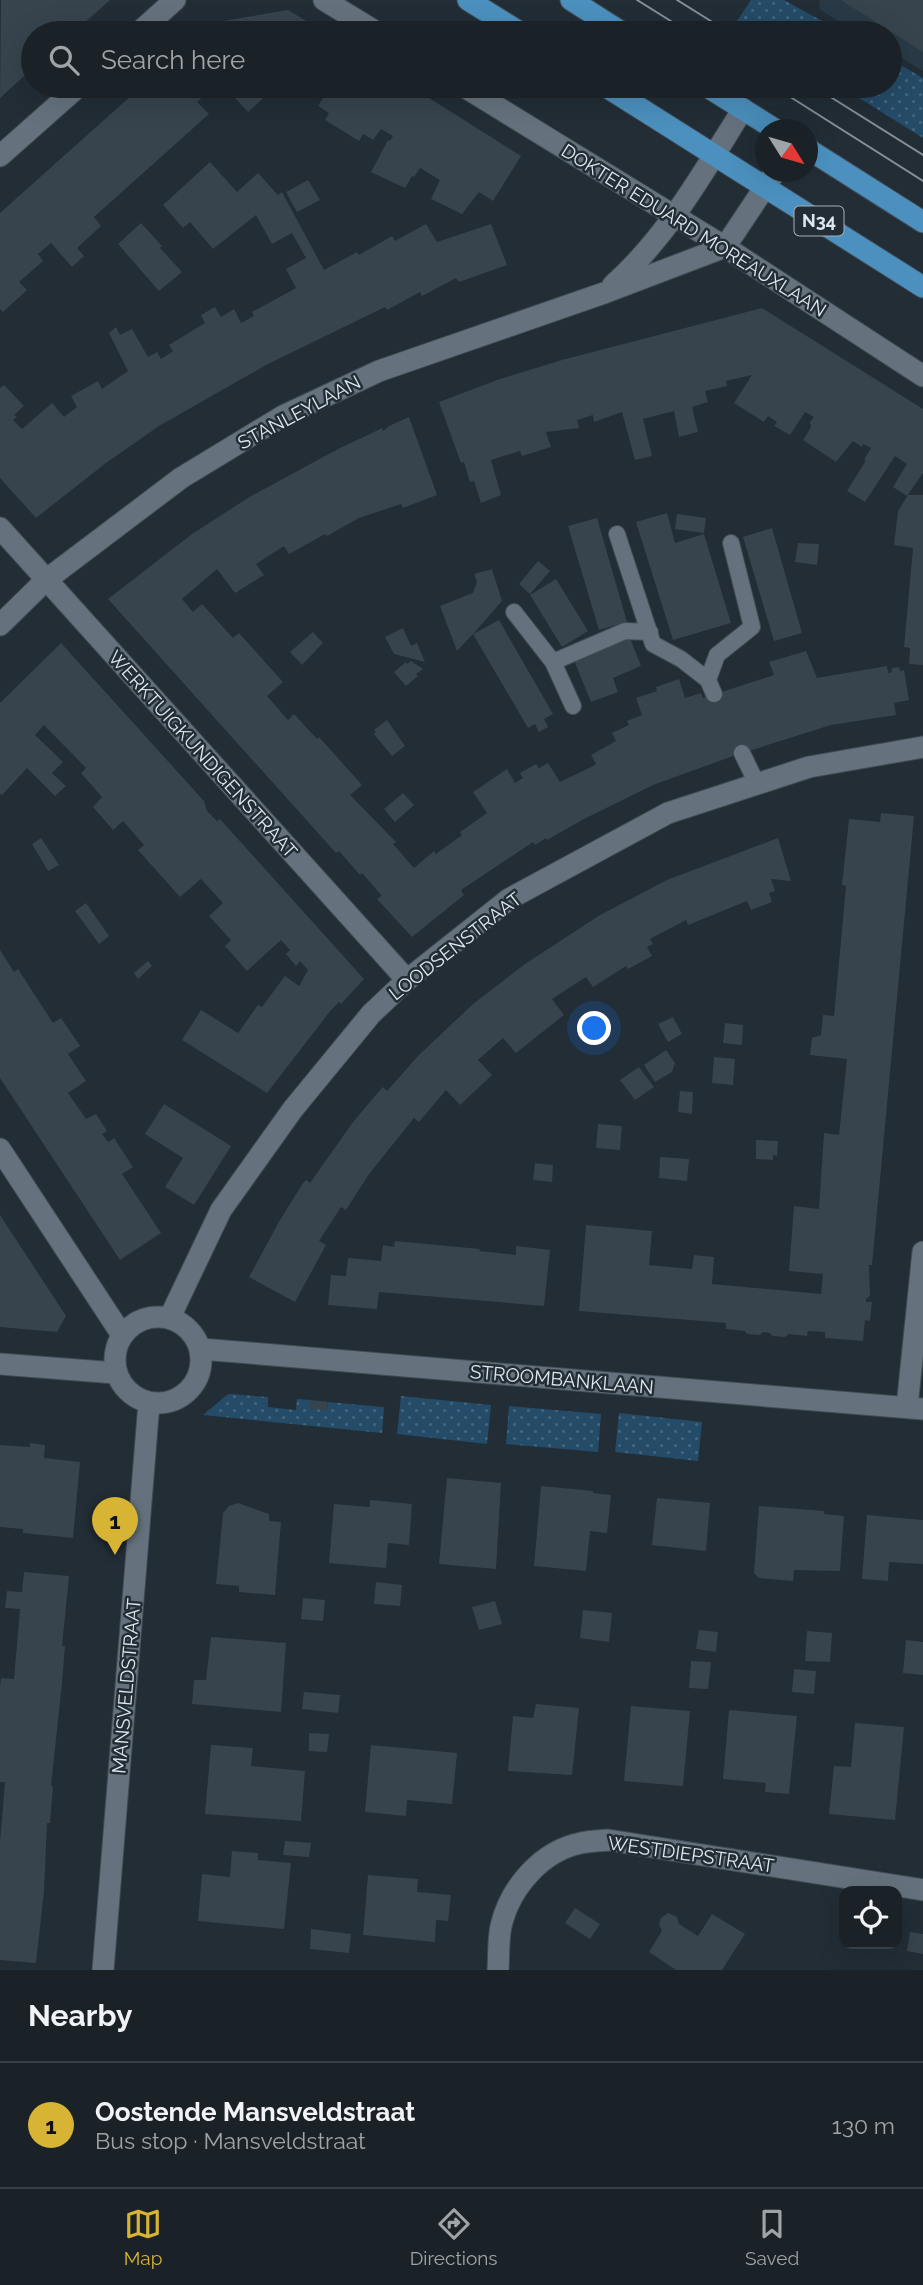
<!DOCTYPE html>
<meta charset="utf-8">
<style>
:root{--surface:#1a2228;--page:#232a30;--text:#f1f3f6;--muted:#9fa4a8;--line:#383f45;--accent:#d8b434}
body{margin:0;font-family:Raleway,sans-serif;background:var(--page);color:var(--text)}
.controls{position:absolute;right:21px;bottom:21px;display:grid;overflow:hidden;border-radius:14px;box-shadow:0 7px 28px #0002}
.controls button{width:63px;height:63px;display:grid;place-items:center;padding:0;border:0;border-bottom:2px solid var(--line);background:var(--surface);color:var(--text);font:35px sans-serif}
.compass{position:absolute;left:755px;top:119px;width:63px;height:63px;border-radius:50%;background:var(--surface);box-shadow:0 7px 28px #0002;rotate:127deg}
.you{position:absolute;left:595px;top:1029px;width:24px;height:24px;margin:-18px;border:5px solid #fff;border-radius:50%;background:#1a73e8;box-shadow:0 0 0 10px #1a73e833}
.badge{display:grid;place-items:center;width:46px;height:46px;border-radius:50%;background:var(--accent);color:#111;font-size:23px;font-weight:700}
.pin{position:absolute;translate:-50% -58px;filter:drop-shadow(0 2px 4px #0008)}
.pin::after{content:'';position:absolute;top:37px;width:24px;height:21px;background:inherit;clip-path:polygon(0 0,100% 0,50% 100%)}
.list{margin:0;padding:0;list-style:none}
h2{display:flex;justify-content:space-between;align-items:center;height:91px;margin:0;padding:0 28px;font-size:30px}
h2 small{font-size:23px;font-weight:400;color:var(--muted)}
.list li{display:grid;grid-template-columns:46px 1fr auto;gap:21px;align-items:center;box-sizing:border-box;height:126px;padding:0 28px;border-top:2px solid var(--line)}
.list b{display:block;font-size:26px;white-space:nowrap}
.list p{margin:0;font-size:23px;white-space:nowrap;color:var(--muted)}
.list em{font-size:23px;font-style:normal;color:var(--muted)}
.icon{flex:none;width:38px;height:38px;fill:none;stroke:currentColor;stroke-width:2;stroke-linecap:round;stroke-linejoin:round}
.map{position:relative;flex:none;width:923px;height:1970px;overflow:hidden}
.search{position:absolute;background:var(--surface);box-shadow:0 7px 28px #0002;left:21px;right:21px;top:21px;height:77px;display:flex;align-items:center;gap:18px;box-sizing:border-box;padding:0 24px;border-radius:38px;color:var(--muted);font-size:26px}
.sheet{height:217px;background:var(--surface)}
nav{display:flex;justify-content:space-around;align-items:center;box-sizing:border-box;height:98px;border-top:2px solid var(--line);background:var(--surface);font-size:19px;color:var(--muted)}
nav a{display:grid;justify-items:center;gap:4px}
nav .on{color:var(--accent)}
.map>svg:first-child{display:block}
.built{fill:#293a46}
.grass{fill:url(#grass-dots)}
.building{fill:#37444d}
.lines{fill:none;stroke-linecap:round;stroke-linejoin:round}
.lane-casing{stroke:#424c54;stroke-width:18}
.street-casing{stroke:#424c54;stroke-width:23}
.primary-casing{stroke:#424c54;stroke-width:23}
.lane{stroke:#65727d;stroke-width:16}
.street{stroke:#65727d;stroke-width:21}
.primary{stroke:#4b90be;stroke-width:21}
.tram{stroke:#858f96;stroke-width:2}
.labels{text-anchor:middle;stroke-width:5;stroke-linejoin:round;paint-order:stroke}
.shield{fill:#222d36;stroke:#a6afb6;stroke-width:2}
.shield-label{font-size:18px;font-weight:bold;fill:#dfe7ed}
.street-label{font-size:19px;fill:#dfe7ed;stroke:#222d36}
</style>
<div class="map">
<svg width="923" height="1970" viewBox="0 0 923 1970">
<defs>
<pattern id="grass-dots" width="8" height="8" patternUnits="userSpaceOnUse" patternTransform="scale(1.75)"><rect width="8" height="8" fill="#244b67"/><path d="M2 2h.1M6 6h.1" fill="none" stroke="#43657d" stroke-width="1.8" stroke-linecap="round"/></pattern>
</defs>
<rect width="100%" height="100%" fill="#222d36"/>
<!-- built -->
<path class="built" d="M819,0H923V71L890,51V33H859L820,10Z"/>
<!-- grass -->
<path class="grass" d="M751,0H784L844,33H758L737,21Z
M890,59L923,78V138L840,86H890Z
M228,1394L268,1397V1407L296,1410L297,1399L311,1400L310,1408L327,1410L328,1402L384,1407L382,1433L203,1415Z
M401,1396L491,1405L487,1444L397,1434Z
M509,1406L601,1414L598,1452L506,1444Z
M619,1413L702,1422L698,1461L615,1452Z"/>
<!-- building -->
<path class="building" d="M1,0H110L73,33H33V68L0,98Z
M841,0H923V52Z
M288,10L326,33H201L212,23Z
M142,86H215L197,102L209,114L94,217L101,226L77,248L84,256L72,267L51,243L38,254L43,261L19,282L27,290L3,312L0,309V213Z
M224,86H270L273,89L248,112Z
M312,86H410L521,156L493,201L479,192L462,214L431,199L440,180L420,168L414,177L412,176L405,188L371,172L388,140L390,141L393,136L381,129L373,140L363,134L359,141L325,120L329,113L318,106L326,94Z
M210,162L237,192L258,173L278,195L282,192L324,270L357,252L359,255L392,236L395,241L426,224L437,242L491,224L507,265L459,282L456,278L422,296L420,292L387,310L385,307L268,364L159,426L106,463L36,518L0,478V388L4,385L24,406L14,415L17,417L13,420L22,429L52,403L64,417L77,407L71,396L98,381L102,389L128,371L109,333L116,327L120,335L132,329L148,357L157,352L161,359L173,351L169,345L205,323L201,315L215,307L221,317L234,309L241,323L254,316L252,312L296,288L286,269L306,258L292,233L272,244L256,215L213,249L190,222L183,228L163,205Z
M308,180L320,200L297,212L286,192Z
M141,223L162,246L160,248L182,272L159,291L118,244Z
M762,308L923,409V473L907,496L893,487L907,464L895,456L865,502L847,491L865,462V458L871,448L863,444L862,447L853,441L836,462L803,440L811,427L810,422L814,417L805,412L790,435L774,426L777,422L768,416L764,422L734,403L752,375L726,381L727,386L705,391L708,402L692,407L698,432L679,437L674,411L643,419L652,456L635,460L622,412L594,422L593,415L577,420L579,428L546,432L551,447L522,456L520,451L491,460L501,495L481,503L474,481L470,482L464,462L461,463L439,402L500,379L562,360Z
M409,417L437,495L403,508L401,504L359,518L327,536L325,534L289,554L284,546L256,564L264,575L235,593L217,569L182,599L193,612L202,604L233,638L239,633L283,682L267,696L288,720L294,714L317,739L319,737L362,785L350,795L396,842L393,844L414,868L434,851L436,854L462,835L460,832L487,813L473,792L507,769L515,783L523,778L520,773L536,764L539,768L548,763L560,782L593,766L596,764L591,755L616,741L612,733L629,725L627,721L642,715L636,698L657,691L656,687L679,679L685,698L701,693L703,698L774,675L769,662L806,651L817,678L887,666L888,673L892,672V668L899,667L900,671L904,670L909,700L894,703L896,715L831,725L736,755L653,785L582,820L547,840L546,838L535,845L533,842L461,890L464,895L412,937L377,899L382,896L362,873L360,875L339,851L336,853L108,599L192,534L251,496L340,448L374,432L382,428L383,431L389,426Z
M908,495H923V665L909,664L910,648L904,647L913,548L894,545L898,511Z
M667,513L675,543L704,534L731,623L673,640L636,522Z
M677,514L706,518L704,533L675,529Z
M597,518L627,622L599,630L568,526Z
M772,528L802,633L774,641L743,537Z
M798,543L819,544L817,565L795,562Z
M538,561L550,571L530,594L519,584Z
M492,569L502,601L473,634L499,620L553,714L544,719L548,727L539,732L535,724L528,728L473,634L457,651L440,606L473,593L477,582L474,574Z
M556,579L588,631L562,647L530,595Z
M403,628L411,646L417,643L425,662L394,654L385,637Z
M313,632L323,643L302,665L290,652Z
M630,638L641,666L613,678L618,692L591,702L574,660Z
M61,643L204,801L207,811L217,821L220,819L364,979L341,1004L339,1002L331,1010L267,1093L182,1040L201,1010L238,1033L258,1005L262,1007L285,976L299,986L308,970L300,961L296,966L286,954L290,950L281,940L247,971L225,946L231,940L209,916L223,903L201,879L180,897L138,850L144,845L123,821L113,830L93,807L102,797L81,773L86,768L44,725L35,735L63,762L52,773L66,786L55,796L27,768L2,795L0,794V703Z
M411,661L423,669L416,674L418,676L406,686L394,672L406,662L407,664Z
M387,720L405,746L392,756L374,734L376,732L374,730Z
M403,793L414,805L395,822L384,809Z
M881,813L914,816L872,1265H869L870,1296L866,1299V1302H872L870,1321L865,1320L863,1341L825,1338V1332L808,1331L807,1336L789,1334L785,1337L772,1336L770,1333L763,1332L760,1335L747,1334L745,1331L726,1329V1323L579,1311L586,1225L652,1231L649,1265L692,1269L694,1255L714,1257L712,1284L821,1294L823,1274L789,1271L794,1206L819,1209L824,1133L839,1135L847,1059L810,1055L812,1038L821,1035L823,1015L834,1016L846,886L842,885L849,819L880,822Z
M41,838L59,865L48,871L32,844Z
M778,838L791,881L771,879L775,891L769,893L772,902L751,910L747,901L688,925L686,920L650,939L653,944L647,947L652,956L628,969L626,966L593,987L586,977L552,999L564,1015L516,1053L503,1038L478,1060L492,1075L460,1105L446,1090L419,1122L414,1118L369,1174L346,1210L341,1207L319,1241L326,1245L295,1302L249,1277L280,1220L303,1183L306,1180L310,1183L353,1122L381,1089L383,1087L387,1091L418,1056L473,1004L525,964L600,915L667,880Z
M86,903L109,936L99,944L75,911Z
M0,950L14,972L18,969L53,1023L61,1018L80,1046L68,1054L86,1081L68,1093L86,1119L96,1114L107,1131L102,1134L108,1142L114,1138L133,1167L122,1174L161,1233L120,1260L0,1078Z
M148,961L152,966L138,979L134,973Z
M673,1017L682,1034L668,1042L658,1024Z
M725,1023L743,1025L742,1045L723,1043Z
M666,1050L675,1063L672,1072L655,1082L644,1065Z
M714,1057L735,1059L733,1085L712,1083Z
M639,1067L654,1087L635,1100L620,1080Z
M680,1091L693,1092L692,1114L678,1112Z
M164,1104L231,1146L194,1205L165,1187L183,1158L145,1134Z
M598,1124L622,1126L620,1150L596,1148Z
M756,1140L778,1141L777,1156L773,1155V1160L756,1159Z
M660,1157L689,1159L687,1181L659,1178Z
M535,1163L553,1165L552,1182L533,1180Z
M0,1215L66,1316L57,1332L0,1327Z
M395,1241L480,1249L479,1251L516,1255V1246L550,1250L544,1306L379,1292L377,1309L328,1305L331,1275L346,1276L348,1258L381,1261L383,1245L394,1247Z
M311,1400L328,1402L327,1410L310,1409Z
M30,1443L45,1445L44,1458L80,1462L73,1538L23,1533V1529L0,1527V1445L30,1447Z
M447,1478L501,1483L496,1569L439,1564Z
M541,1486L593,1491V1493L611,1495L607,1533L590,1531L586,1571L534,1566Z
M657,1498L710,1503L706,1551L652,1545Z
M370,1500L412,1504L409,1545L388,1543L386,1568L329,1563L334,1504L370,1507Z
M238,1503L269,1514V1521L281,1522L275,1595L239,1592V1586L216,1584L223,1513L229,1506Z
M759,1506L824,1511V1514L844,1516L840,1571L794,1570L793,1581L759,1578L754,1573Z
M867,1515L923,1520V1564L889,1562L888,1581L862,1579Z
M24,1572L69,1576L62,1646H65L62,1683L51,1786H53L50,1823H47L44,1891L36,1963L0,1960V1842L5,1782H0V1686L1,1678L14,1679L20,1609L5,1608L7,1591L22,1592Z
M376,1582L402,1585L400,1606L374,1604Z
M303,1598L325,1600L323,1621L301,1619Z
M495,1601L502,1624L479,1630L472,1607Z
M583,1610L612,1613L609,1642L580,1638Z
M699,1630L718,1632L716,1652L696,1649Z
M807,1631L832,1633L830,1662L805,1661Z
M211,1637L286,1643L281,1712L192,1704L194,1680H206Z
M906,1640L923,1642V1675L903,1673Z
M691,1661L711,1662L708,1689L689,1688Z
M794,1669L816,1671L814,1694L792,1692Z
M304,1692L340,1695L338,1713L302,1709Z
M536,1704L579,1708L572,1775L508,1771L513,1716L533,1718Z
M631,1706L690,1711L683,1786L624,1781Z
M729,1710L797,1716L789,1794L765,1792L766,1783L723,1779Z
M855,1723L904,1727L895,1820L829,1814L834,1766L851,1767Z
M309,1733L329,1734L327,1752L309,1751Z
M211,1745L253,1748L251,1766L305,1771L301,1821L205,1814Z
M371,1745L457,1753L452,1804L407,1800L406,1816L365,1812Z
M285,1841L311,1843L309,1857L283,1855Z
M232,1851L258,1853V1860L291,1863L284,1929L198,1921L202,1874L230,1877Z
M368,1875L418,1879L417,1892L451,1895L448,1921L436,1920L435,1942L363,1935Z
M575,1908L600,1924L590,1939L565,1923Z
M668,1913L677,1917L679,1924L698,1936L712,1914L745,1934L722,1970H676L649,1952L662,1931L659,1924L661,1918Z
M311,1929L351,1934L349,1953L310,1949Z
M910,1932L923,1934V1954L907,1951Z"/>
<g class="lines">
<!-- lane casing -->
<g class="lane-casing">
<path id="lane" d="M617,534L653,644L681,659L708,680
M514,612L553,662L573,706
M553,662L625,631L650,632
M714,694L708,680L717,655L752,627L731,543
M742,753L757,784"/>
</g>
<!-- street casing -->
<g class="street-casing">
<path id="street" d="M324,0L378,33
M138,33L175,0
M463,86L725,247L923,376
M0,156L79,86
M613,285C668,236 704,171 743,109
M0,528L407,980
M0,625L46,580L181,478L283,416L379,371L604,293L725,247L775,172
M0,1149L122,1335
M115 1360a43 43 0 1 1 86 0a43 43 0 1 1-86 0Z
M170,1317L221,1210L293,1109L371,1014L407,980L509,899L668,813L809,767L923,747
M201,1349L923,1409
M0,1364L116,1373
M907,1407L923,1252
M103,1970L149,1403
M498,1970C499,1956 498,1940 501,1926C510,1888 541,1851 581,1843C590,1841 599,1841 608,1840L923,1890"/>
</g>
<!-- primary casing -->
<g class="primary-casing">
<path id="primary" d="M468,0L521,33
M571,0L623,33
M605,86L923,287
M706,86L776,130
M808,149L923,222"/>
</g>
<!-- lane -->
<use href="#lane" class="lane"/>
<!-- street -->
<use href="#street" class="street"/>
<!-- primary -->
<use href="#primary" class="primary"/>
<!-- tram -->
<path class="tram" d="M637,0L690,33
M677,0L730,33
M773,86L923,181
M813,86L923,155"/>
</g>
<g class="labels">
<!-- shield labels -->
<rect class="shield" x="794.5" y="206.5" width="49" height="29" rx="5"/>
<g class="shield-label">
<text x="819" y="227">N34</text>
</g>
<!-- street labels -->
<g class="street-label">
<text transform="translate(694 230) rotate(32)" y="7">DOKTER EDUARD MOREAUXLAAN</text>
<text transform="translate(299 412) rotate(-28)" y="7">STANLEYLAAN</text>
<text transform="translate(203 754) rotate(48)" y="7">WERKTUIGKUNDIGENSTRAAT</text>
<text transform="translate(455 946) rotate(-38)" y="7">LOODSENSTRAAT</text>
<text transform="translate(562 1379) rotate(5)" y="7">STROOMBANKLAAN</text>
<text transform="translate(126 1686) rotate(-85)" y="7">MANSVELDSTRAAT</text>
<text transform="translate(691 1854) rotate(8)" y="7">WESTDIEPSTRAAT</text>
</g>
</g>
</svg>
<div class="controls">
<button><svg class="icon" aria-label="locate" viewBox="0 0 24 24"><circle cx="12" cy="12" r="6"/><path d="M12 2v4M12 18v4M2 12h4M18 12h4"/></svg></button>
</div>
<svg class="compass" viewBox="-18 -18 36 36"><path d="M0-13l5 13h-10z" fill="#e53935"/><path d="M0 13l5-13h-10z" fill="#9fa4a8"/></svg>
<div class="you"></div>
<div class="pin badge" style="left:115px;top:1555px">1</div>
<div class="search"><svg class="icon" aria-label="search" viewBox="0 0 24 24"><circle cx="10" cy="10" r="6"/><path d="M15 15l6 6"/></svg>Search here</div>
</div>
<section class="sheet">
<h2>Nearby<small></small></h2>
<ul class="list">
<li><span class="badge">1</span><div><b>Oostende Mansveldstraat</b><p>Bus stop · Mansveldstraat</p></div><em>130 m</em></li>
</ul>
</section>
<nav>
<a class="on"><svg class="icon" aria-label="map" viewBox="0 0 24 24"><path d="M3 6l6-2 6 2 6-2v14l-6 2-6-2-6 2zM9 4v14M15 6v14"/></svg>Map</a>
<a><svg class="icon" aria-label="directions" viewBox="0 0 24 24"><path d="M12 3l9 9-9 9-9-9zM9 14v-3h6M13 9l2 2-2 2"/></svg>Directions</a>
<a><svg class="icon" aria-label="saved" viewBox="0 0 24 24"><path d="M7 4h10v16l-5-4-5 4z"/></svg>Saved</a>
</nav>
